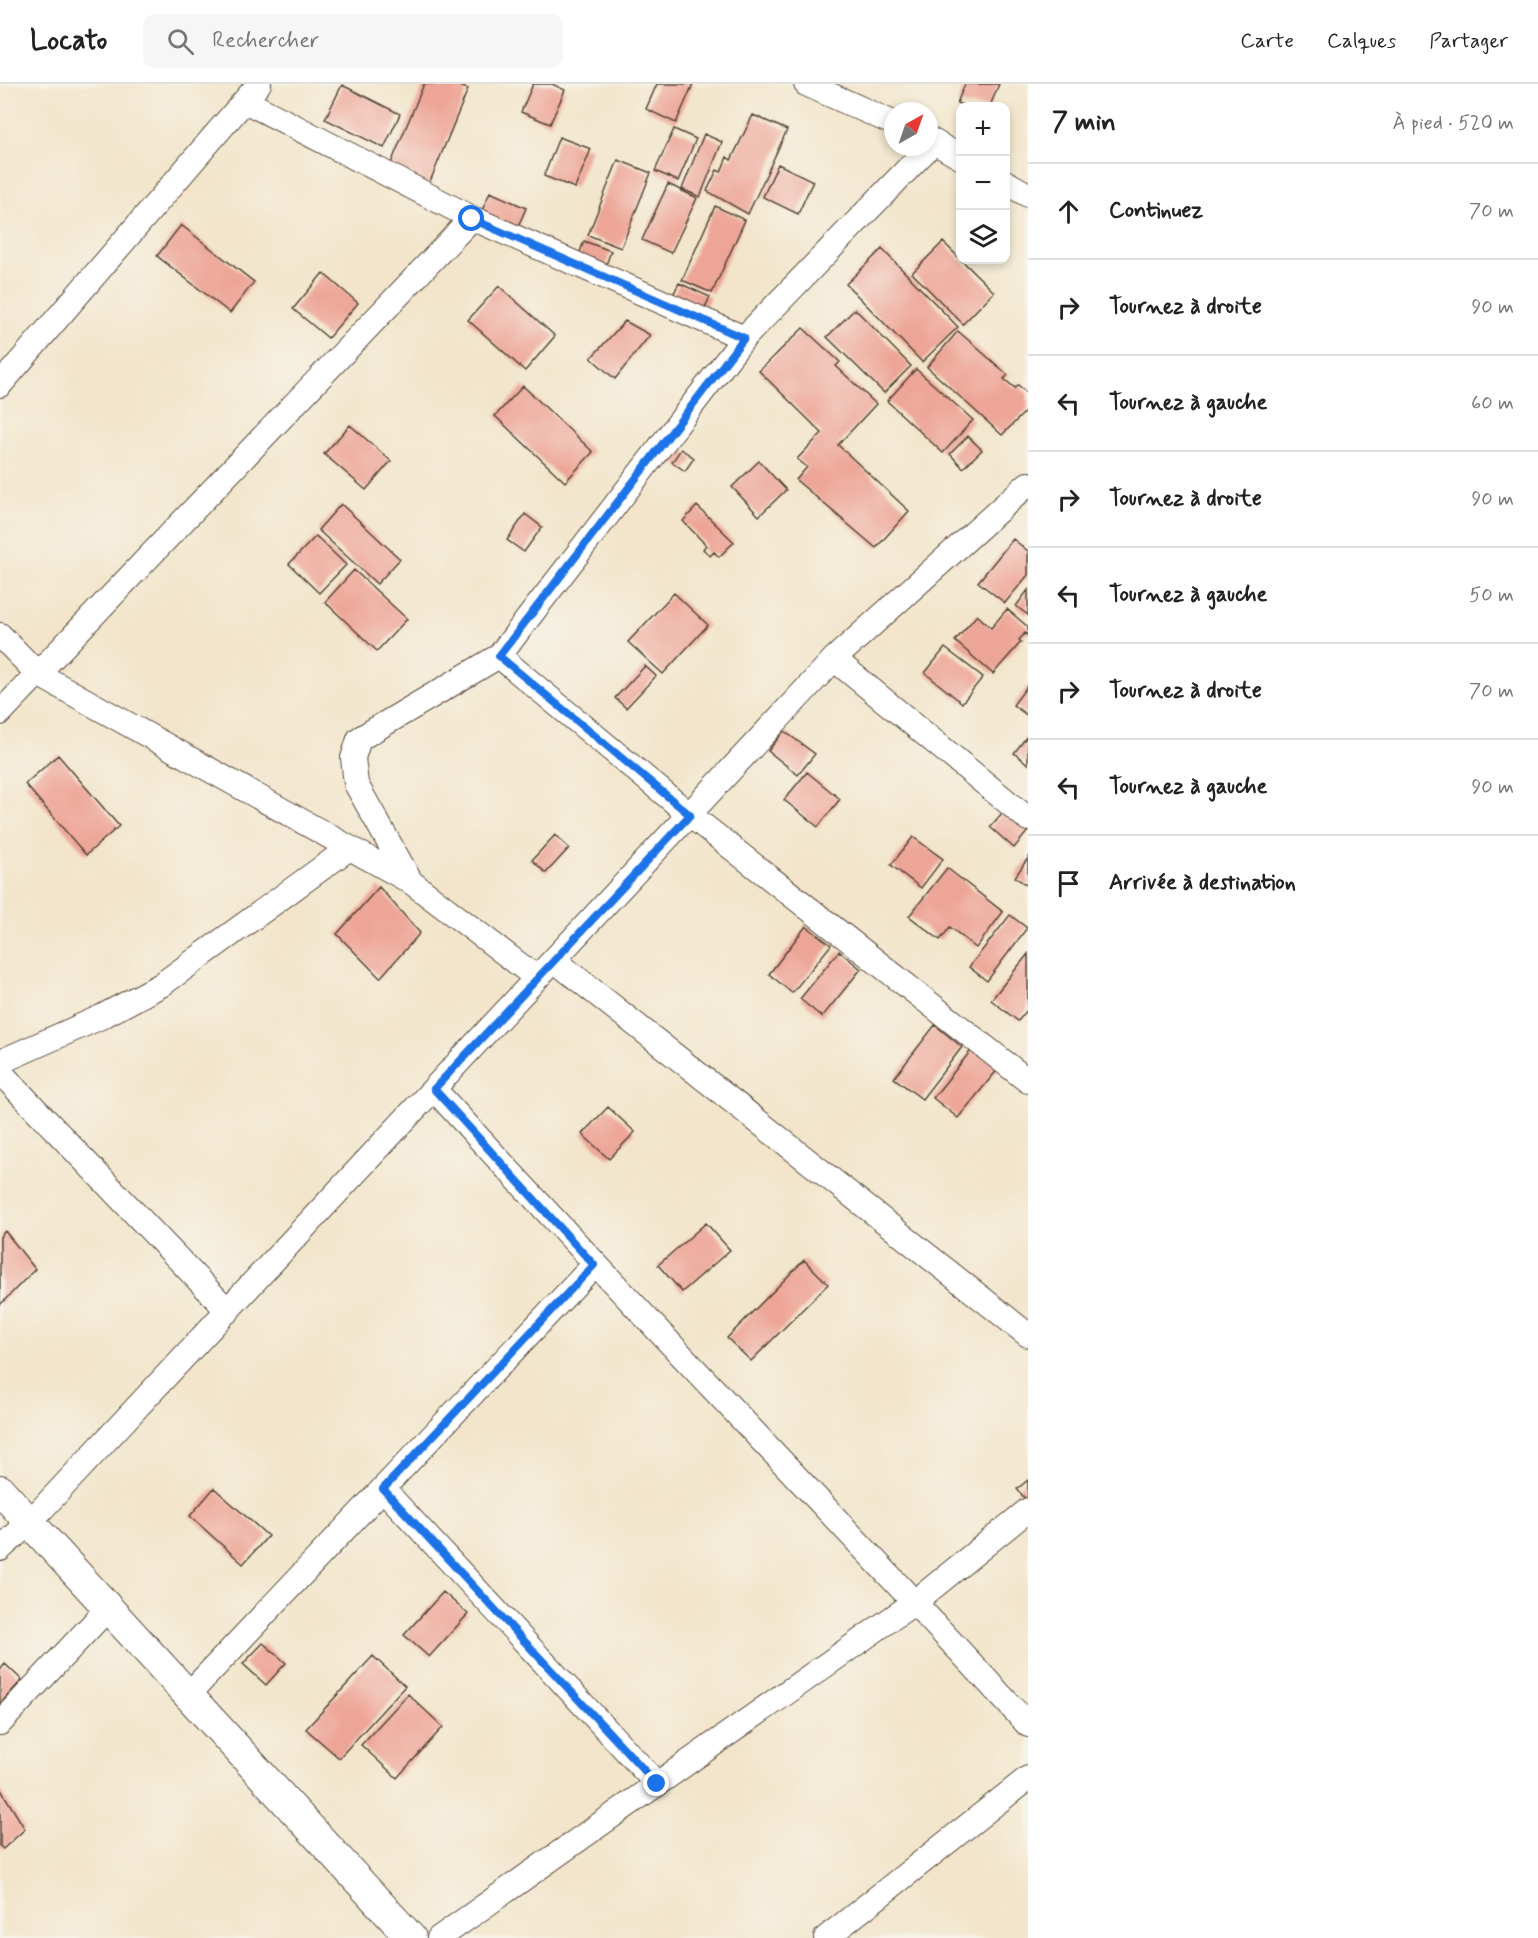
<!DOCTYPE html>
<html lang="fr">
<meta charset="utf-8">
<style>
:root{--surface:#fff;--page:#f6f6f6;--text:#222;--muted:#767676;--line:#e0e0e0}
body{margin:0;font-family:Mynerve,sans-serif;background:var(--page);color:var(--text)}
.controls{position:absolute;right:18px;top:18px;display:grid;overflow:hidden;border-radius:12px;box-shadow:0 3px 9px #0003}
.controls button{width:54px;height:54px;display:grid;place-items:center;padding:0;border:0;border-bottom:2px solid var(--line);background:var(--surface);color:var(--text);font:30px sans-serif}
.compass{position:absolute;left:884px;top:18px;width:54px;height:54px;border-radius:50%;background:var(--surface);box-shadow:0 3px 9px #0003;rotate:40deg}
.stop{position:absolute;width:18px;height:18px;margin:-14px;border:4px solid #1a73e8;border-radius:50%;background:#fff}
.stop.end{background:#1a73e8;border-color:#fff;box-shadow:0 2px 6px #0008}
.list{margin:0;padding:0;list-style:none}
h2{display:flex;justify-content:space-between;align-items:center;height:78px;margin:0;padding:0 24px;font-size:26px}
h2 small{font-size:20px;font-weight:400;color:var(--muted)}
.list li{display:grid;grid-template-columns:39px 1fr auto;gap:18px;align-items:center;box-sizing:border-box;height:96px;padding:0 24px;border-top:2px solid var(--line)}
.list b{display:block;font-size:22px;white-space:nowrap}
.list em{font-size:20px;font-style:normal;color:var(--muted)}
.icon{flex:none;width:33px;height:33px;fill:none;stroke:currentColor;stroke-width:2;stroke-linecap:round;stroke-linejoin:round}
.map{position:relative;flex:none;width:1028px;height:1854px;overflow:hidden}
header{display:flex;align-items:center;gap:36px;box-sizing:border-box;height:84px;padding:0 30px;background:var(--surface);border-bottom:2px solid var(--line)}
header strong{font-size:28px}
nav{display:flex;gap:33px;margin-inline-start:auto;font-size:21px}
.search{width:420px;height:54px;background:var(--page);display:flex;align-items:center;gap:15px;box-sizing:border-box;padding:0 21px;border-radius:12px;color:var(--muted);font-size:22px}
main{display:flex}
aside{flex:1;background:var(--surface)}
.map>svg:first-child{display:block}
.building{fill:#eda597}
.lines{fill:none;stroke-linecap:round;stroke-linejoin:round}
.minor-casing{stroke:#564638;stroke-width:26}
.tertiary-casing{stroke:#564638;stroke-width:32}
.minor{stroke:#fff;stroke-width:24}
.tertiary{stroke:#fff;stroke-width:30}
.route{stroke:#1a73e8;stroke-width:8}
</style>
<header>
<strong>Locato</strong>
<div class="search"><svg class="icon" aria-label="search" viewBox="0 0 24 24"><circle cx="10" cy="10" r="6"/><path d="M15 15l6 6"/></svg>Rechercher</div>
<nav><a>Carte</a><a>Calques</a><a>Partager</a></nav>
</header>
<main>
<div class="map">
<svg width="1028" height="1854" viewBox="0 0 1028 1854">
<rect width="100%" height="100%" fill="#f7f3e8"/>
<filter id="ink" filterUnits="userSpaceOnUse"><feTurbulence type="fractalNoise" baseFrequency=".0167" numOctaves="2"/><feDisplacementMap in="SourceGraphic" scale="12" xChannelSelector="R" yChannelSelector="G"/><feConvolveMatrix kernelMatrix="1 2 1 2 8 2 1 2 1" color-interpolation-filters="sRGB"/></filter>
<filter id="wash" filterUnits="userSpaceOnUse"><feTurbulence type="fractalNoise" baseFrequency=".008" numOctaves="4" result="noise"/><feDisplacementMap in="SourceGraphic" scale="24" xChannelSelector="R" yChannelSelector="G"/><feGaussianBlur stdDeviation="1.35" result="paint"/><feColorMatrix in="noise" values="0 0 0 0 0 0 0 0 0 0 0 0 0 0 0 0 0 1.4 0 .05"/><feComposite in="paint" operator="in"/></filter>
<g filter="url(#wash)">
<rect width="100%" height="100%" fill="#f2e5cb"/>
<g id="blocks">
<!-- building -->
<path class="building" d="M424,0H455L468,5L427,105L387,89Z
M533,0H552L565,6L550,40L521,28Z
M657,0H693L676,39L646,25Z
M965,0H999L990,22H966L957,19Z
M342,1L400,30L384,64L325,35Z
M753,31L787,46L748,130L707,107L717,86L721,88L727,73L731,76Z
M674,45L696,55L678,97L655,87Z
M704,50L722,58L700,113L682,105Z
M559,53L591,65L575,104L544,92Z
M618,76L651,89L621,164L588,151Z
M778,80L813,97L798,130L763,113Z
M668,100L697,114L671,169L642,156Z
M490,108L526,124L517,145L481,129Z
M715,122L745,136L712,209L682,196Z
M181,141L254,198L230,229L157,172Z
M584,157L611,167L604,187L577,176Z
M943,158L994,208L963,240L912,189Z
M882,165L958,243L922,278L846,200Z
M323,189L358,219L328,254L293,225Z
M679,199L710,213L702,229L671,215Z
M499,202L555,252L525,287L468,236Z
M855,225L911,282L884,309L827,253Z
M625,237L650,251L615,295L591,274Z
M803,244L840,278L836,282L876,320L838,361L909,427L876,464L796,396L807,383L797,375L822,349L759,287Z
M958,247L1008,291L1004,295L1015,304L1018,301L1028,310V325L1002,351L927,283Z
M916,285L973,336L943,369L887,317Z
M523,302L593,368L565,398L495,332Z
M350,341L391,377L366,406L324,370Z
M968,352L982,366L963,384L950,370Z
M681,365L694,374L685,387L672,378Z
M759,377L786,406L759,432L732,403Z
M341,420L400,475L377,500L318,446Z
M697,422L734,458L719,473L714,468L710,472L703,465L706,461L683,437Z
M525,430L542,443L524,468L507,456Z
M316,452L346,481L319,509L289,480Z
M1013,455L1028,467V491L1005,519L978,498Z
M354,486L407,535L377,567L325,518Z
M1028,506V531L1016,522Z
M674,509L708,541L663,590L628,558Z
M1007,525L1028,543V552L1025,549L1019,556L1021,558L993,590L955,557L977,531L991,544Z
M945,564L983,593L962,619L925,589Z
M645,582L656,592L626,624L615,614Z
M1028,601V632L1013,621Z
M784,647L815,670L798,691L768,667Z
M1028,651V680L1014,669Z
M58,671L119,742L86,771L25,700Z
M807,688L840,715L818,743L784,716Z
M1010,720L1028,735V747L1014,764L990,743Z
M555,751L569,764L546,789L532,776Z
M913,753L943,775L921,804L891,781Z
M1028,774V802L1015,793Z
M947,784L1003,828L976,864L950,843L940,856L909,832Z
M379,803L420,849L380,894L337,850Z
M1010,831L1027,844L987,897L969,883Z
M806,842L831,861L792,909L769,890Z
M839,867L861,885L822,933L800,915Z
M1028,870V925L1018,937L991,916Z
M935,941L962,963L922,1015L894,994Z
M977,959L1003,979L958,1034L933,1014Z
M608,1023L635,1048L609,1075L582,1050Z
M706,1139L730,1166L682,1208L658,1181Z
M5,1147L35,1185L0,1221V1153Z
M804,1176L828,1200L751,1277L727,1254Z
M1028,1396V1418L1017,1405Z
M214,1404L268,1452L243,1480L190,1432Z
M443,1508L468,1530L429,1573L404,1551Z
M263,1559L286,1579L266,1601L243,1580Z
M373,1572L405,1602L339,1674L306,1645Z
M5,1580L22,1596L0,1620V1586Z
M408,1610L443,1643L397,1694L361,1661Z
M0,1704L25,1745L3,1765L0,1762Z"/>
</g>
</g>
<g filter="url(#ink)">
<use href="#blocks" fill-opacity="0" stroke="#564638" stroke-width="1.5"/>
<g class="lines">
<!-- minor casing -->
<g class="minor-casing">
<path id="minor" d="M806,0L893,39
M245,17L472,134L744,254
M929,55L960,73
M1005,98L1028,111
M0,301L259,0
M0,551L38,590L411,798L537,894
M499,572L690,731L1028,997
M834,575L1028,735
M0,629L472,134
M411,798L356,700L353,674L359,655L499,572L744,254L929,63
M554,876L1028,1251
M0,978L101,933L161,901L348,765
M0,988L228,1227
M434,1005C629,1220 832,1427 1028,1641
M383,1405L657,1700
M0,1465L30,1438L834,575L1028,400
M189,1610L594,1181
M0,1639L108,1524
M439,1854L915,1518L1028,1426
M826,1854L1028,1694"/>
</g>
<!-- tertiary casing -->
<g class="tertiary-casing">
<path id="tertiary" d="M0,1406L411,1854"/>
</g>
<!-- minor -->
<use href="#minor" class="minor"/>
<!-- tertiary -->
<use href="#tertiary" class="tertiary"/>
</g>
</g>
<g class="lines" filter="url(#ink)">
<!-- route -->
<path class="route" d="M472,135L744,254L499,572L690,731L434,1005L594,1181L383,1405L657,1700"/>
</g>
</svg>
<div class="controls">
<button>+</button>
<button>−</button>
<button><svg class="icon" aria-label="layers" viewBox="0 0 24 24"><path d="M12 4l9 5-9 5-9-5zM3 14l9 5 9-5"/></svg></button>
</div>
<svg class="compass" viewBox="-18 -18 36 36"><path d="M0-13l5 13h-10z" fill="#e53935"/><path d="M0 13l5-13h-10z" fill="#767676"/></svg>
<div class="stop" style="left:472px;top:135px"></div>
<div class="stop end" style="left:657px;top:1700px"></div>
</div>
<aside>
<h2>7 min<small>À pied · 520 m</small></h2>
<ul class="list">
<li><svg class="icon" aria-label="ahead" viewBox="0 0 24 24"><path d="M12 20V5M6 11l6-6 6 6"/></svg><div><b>Continuez</b></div><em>70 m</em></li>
<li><svg class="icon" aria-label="right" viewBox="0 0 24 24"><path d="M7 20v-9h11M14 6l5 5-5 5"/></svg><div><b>Tournez à droite</b></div><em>90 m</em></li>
<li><svg class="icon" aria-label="left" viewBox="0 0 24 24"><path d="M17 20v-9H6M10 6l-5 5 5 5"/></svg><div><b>Tournez à gauche</b></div><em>60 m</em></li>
<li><svg class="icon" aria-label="right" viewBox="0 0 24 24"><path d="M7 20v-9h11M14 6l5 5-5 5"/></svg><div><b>Tournez à droite</b></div><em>90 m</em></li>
<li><svg class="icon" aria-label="left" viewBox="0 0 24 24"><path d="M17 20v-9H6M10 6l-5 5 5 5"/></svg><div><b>Tournez à gauche</b></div><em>50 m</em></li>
<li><svg class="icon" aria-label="right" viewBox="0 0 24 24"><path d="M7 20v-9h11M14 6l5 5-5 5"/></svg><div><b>Tournez à droite</b></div><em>70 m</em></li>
<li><svg class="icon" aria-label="left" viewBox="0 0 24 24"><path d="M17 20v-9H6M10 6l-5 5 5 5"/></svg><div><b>Tournez à gauche</b></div><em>90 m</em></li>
<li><svg class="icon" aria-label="arrive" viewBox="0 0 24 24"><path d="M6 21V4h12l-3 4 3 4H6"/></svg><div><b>Arrivée à destination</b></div></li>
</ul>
</aside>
</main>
